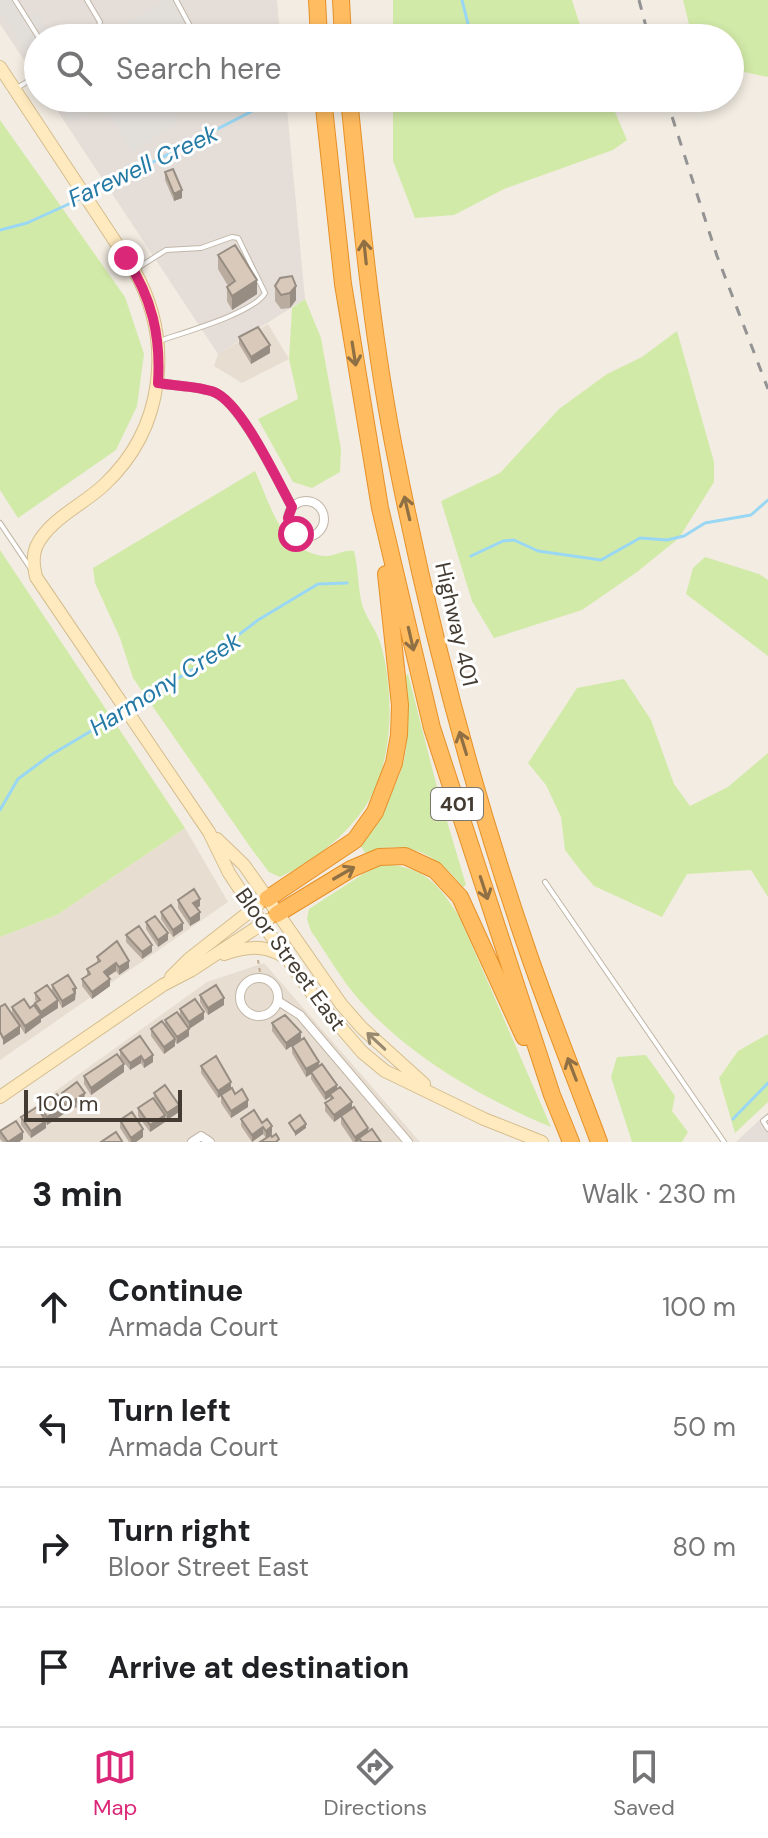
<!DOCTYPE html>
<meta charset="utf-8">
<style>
:root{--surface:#fff;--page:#f6f6f6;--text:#202124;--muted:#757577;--line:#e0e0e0;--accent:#db2777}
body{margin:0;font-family:"DM Sans",sans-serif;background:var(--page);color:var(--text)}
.scale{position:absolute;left:24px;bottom:20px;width:158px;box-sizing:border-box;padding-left:8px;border:4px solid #443c32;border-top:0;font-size:22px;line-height:28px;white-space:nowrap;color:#443c32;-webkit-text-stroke:6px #fff;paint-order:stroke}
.stop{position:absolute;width:24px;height:24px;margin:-18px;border:6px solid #db2777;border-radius:50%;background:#fff}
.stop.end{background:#db2777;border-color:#fff;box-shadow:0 2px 8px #0008}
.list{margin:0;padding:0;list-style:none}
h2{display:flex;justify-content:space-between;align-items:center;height:104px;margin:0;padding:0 32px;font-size:34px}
h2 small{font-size:26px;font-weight:400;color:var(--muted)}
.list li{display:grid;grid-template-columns:52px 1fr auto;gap:24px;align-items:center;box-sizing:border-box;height:120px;padding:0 32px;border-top:2px solid var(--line)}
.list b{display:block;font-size:30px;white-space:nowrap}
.list p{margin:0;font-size:26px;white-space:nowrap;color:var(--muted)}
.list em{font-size:26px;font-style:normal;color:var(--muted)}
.icon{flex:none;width:44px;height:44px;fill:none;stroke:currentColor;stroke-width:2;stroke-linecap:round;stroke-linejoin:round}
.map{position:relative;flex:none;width:768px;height:1142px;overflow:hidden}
.search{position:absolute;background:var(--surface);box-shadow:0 4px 12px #0003;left:24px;right:24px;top:24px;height:88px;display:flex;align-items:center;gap:20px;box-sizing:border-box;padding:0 28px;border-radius:44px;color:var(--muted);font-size:30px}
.sheet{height:584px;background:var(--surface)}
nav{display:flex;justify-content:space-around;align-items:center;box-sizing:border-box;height:112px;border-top:2px solid var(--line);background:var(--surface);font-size:22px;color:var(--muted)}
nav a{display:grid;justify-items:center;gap:4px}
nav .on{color:var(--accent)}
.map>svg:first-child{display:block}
.residential{fill:#e7ddd0}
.industrial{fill:#e4ddd8}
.green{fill:#d2eaa8}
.parking{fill:#e2dfdb}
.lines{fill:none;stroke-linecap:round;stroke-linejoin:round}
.stream{stroke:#99d7f4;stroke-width:3}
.service-casing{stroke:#c1b6a7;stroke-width:6}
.minor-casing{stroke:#c1b6a7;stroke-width:10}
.secondary-casing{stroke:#d5bd8e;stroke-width:14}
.motorway-casing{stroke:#e69028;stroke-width:18}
.path{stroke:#c1ad95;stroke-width:2;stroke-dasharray:4 4;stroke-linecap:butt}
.service{stroke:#fff;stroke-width:4}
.minor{stroke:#fff;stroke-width:8}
.secondary{stroke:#ffeabf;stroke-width:12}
.motorway{stroke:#ffbc60;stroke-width:16}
.rail{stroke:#939393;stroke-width:3;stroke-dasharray:10 10;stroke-linecap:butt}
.wall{fill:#baada0}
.shaded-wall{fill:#978d82}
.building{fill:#d8c9ba;stroke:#978d82;stroke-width:2}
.oneway{stroke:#8f6f44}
.oneway2{stroke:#988a71}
.route{stroke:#db2777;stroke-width:10}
.labels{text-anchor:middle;stroke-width:6;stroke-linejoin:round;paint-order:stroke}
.shield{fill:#fff;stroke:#7c7670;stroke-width:2}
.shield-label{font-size:20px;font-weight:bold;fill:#443c32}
.street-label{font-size:22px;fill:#443c32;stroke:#fff}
.water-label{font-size:24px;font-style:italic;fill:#2479a5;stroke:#fff}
</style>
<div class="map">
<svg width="768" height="1142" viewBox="0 0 768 1142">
<rect width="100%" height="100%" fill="#f2ece2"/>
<!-- residential -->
<path class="residential" d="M268,324L289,359L242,383L214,366L218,354Z
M185,828L228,902L0,1060V937L57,915Z
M264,963L420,1142H0V1131L207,982Z"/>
<!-- industrial -->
<path class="industrial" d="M0,0H277L280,38H38V81L0,24Z
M49,98H286L305,299L218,354Z
M768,1112V1142H736Z"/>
<!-- green -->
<path class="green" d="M393,0H572L584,38H393Z
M683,0H768V77L730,69V38H696L690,28Z
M393,98H609L627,140L613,150L504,189L454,215L415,218L393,161Z
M0,120L125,297L144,354L137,406L116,450L18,518L0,490Z
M305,299L321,338L341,449L340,472L312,488L293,482L258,419L298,399L289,359L292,308Z
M677,331L714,462V482L679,538L637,572L582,610L494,638L472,601L441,501L500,473L559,409L607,374L642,357Z
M255,471C271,505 280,550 323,556C334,557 343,549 354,551C358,567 358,584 361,600C364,616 377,630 381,645C394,691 394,760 368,802C349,834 314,861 280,877L269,872L253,851L133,678L120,638L95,583L93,568Z
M0,550L185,828L57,915L0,937Z
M705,557L759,574L768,580V656L686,594L693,568Z
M408,674L438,791L466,885L463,887C436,854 408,838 365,853L360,844C377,817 397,790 404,760C410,733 406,705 404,677Z
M624,679L651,720L674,784L690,806L728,787L768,753V897L751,870L687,874L662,917L594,886L581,871L565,850L561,817L546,785L528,763L577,688Z
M384,864C426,868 437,883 459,916L551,1127C482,1098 412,1058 361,1002C342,981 327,954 311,931L307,919L309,909L363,874Z
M768,1034V1102L735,1133L719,1078L738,1051Z
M646,1055L675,1096L672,1111L688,1132L682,1142H632L611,1077L617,1057Z"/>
<!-- parking -->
<path class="parking" d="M0,0H17L28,18L37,13L53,38H38V70L0,10Z
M165,0H177L201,38H67L80,30L85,37L103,25L110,35Z
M56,98H163L179,122L133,152L102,103L71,122Z"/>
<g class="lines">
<!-- stream -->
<path class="stream" d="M414,38L432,33L453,38
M461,38L469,28L462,0
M89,195L262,106L284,98
M0,230L27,223L82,198
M471,556L503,541L514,540L538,551L601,560L640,538L667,540L684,536L705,523L751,515L768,500
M129,708L195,668L258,620L318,584L347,583
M0,810L18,779L49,756L123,712
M733,1119L768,1083"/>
<!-- service casing -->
<g class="service-casing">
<path id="service" d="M15,0L39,38
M87,0L100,22L96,38
M176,0L191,28L189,33L181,38
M17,88L38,75
M136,269L166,250L201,248L232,237L238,238L265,293C254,313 182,333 159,341
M0,523L31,569
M545,882L724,1142
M768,1117L763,1121L768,1129"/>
</g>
<!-- minor casing -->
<g class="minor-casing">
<path id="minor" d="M158,383C175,386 198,386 214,392C241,403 277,480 292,507
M288 519a18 18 0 1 1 36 0a18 18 0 1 1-36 0Z
M240 997a19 19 0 1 1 38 0a19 19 0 1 1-38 0Z
M278,1001L300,1015L408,1142
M192,1142L201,1136L210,1142"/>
</g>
<!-- secondary casing -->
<g class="secondary-casing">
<path id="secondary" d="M0,67L134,270C174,341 165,428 104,485C83,505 49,519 36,547C32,558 34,567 36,577L209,832L229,873L262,923L313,995L362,1052L385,1071L484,1119L542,1142
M217,839L244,865L341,1004L362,1028L424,1084
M224,954C246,947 262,944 283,956
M171,977L189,959L258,905
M0,1097L163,985L192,970L268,920"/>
</g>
<!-- motorway casing -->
<g class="motorway-casing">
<path id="motorway" d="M317,0L319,38
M341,0L343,38
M323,98L343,284L380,508L432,728L552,1095L571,1142
M349,98C361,218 372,339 396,458C429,626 473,793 529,955C551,1018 576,1080 599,1142
M267,899L355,840L375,812L394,763L399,735L400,705L386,574
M277,914L351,869L379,857L405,856L435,870L460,897L524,1037"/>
</g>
<!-- path -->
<path class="path" d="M258,960L261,978"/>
<!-- service -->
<use href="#service" class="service"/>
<!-- minor -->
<use href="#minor" class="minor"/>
<!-- secondary -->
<use href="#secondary" class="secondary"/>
<!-- motorway -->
<use href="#motorway" class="motorway"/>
<!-- rail -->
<path class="rail" d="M639,0L649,38
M666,98L717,256L768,389"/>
</g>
<!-- wall -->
<path class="wall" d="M165,172L182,198L174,201L165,180Z
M218,255L257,294L232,310L227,301V287L228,286L218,269Z
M280,278L296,300L290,308L281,309L275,301V286Z
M239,337L270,353L251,364L239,344Z
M178,900L200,906L197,908L200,920L190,926L178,908Z
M161,912L183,930L173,937L161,919Z
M146,922L168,940L158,947L146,929Z
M126,935L152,952L142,959L126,942Z
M97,957L129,968L119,975L116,971L108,976L110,986L92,999L82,986V979L87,976V969L97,962Z
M52,985L76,988L75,1000L62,1008L58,1001V1008L41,1019V1022L25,1034L12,1014V1007L30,1008L35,1006V1003L37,1002L35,1000V993L52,992Z
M200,995L224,1005L208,1015L200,1002Z
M180,1009L204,1019L189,1029L180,1016Z
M165,1020L189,1036L177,1044L175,1042V1046L164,1054L151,1036V1029L165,1024Z
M272,1023L301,1039L286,1050L272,1031Z
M140,1036L153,1062L144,1068L141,1063L130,1070L120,1057V1050Z
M292,1046L319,1066L368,1131L381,1142H353L341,1124V1117L334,1122L325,1111V1103L330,1100V1097L325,1100L311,1079V1074L306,1077L292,1053Z
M201,1066L231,1089L248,1107L231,1118L221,1103V1096L218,1098L201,1073Z
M124,1072L91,1095L84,1084V1076Z
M62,1093L85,1100L83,1102V1107L78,1110L76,1107L69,1111L62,1100Z
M154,1093L179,1112L167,1120L165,1117V1122L150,1132L138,1116V1108L154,1099Z
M39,1106L65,1113L47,1125L46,1123V1128L31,1138L21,1125V1117L39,1111Z
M241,1119L262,1123L272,1133L271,1135L279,1142L266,1138L263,1134L252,1142L241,1126Z
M120,1120L143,1137L136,1142H129L120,1128Z
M0,1131L23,1139L19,1142H3L0,1139Z"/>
<!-- shaded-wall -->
<path class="shaded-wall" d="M182,190V198L174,201V194Z
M257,280V294L232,310V296Z
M296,286V300L290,308V293Z
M270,345V353L251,364V357Z
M200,899V906L193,910V903Z
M200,912V920L190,926V919Z
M183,923V930L173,937V930Z
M168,933V940L158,947V940Z
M152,945V952L142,959V952Z
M129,961V968L119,975V967Z
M116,963V971L104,979V972Z
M110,979V986L92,999V992Z
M76,988L75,1000L62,1008V1001Z
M224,998V1005L208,1015V1008Z
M58,1000V1008L41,1019V1022L25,1034V1026L41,1015V1012Z
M204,1012V1019L189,1029V1022Z
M20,1026V1034L3,1045V1038Z
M189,1029V1036L177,1044V1037Z
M301,1032V1039L286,1050V1043Z
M175,1039V1046L164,1054V1047Z
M153,1055V1062L144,1068V1061Z
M141,1056V1063L130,1070V1063Z
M319,1062V1069L311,1072V1074L306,1077V1069Z
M124,1064V1072L91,1095V1088Z
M231,1082V1089L218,1098V1091Z
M337,1085V1092L330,1094V1097L325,1100V1093Z
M85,1093L83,1107L78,1110V1103L80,1096Z
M76,1099V1107L69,1111V1104Z
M248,1100V1107L231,1118V1111Z
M352,1102V1109L334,1122V1115Z
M65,1105V1113L47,1125V1117Z
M179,1105V1112L167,1120V1113Z
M165,1115V1122L150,1132V1125Z
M46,1121V1128L31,1138V1131Z
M306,1124V1128L295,1136V1132Z
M272,1126V1133L266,1138V1131Z
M263,1127V1134L252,1142V1135Z
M368,1128V1135L359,1138V1141L355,1142V1137Z
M143,1129V1137L136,1142H131V1138Z
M23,1132V1139L19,1142H8Z"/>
<!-- building -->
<path class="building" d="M173,169L182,190L174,194L165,172Z
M235,245L257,280L232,296L227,287L235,281L218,255Z
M292,276L296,286L290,293L281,295L275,286L280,278Z
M258,327L270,345L251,357L239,337Z
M194,889L200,899L193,903L200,912L190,919L178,900Z
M171,905L183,923L173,930L161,912Z
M155,916L168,933L158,940L146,922Z
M139,926L152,945L142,952L126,935Z
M117,941L129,961L119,967L116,963L104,972L110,979L92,992L82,979L90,974L87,969L100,961L97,957Z
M68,975L76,988L73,989L75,993L62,1001L52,985Z
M47,985L58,1000L41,1012L35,1003L40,1000L35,993Z
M216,985L224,998L208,1008L200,995Z
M24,999L30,1008L34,1005L41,1015L25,1026L12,1007Z
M195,999L204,1012L189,1022L180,1009Z
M5,1004L20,1026L3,1038L0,1032V1007Z
M177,1012L189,1029L177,1037L165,1020Z
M285,1015L301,1032L286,1043L272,1023Z
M162,1021L175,1039L164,1047L151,1029Z
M140,1036L153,1055L144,1061L141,1056L130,1063L120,1050Z
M304,1038L319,1062L306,1069L292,1046Z
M117,1054L124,1064L91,1088L84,1076Z
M216,1056L231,1082L218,1091L201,1066Z
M322,1064L337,1085L325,1093L311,1072Z
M77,1082L85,1093L80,1096L83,1100L78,1103L76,1099L69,1104L62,1093Z
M165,1085L179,1105L167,1113L154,1093Z
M340,1087L352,1102L334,1115L325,1103L333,1098L330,1094Z
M232,1088L235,1094L242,1089L248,1100L231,1111L221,1095Z
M57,1094L65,1105L47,1117L39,1106Z
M153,1098L165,1115L150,1125L138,1108Z
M37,1107L46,1121L31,1131L21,1117Z
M354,1107L368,1128L355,1137L341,1116Z
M254,1110L262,1123L267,1119L272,1126L266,1131L263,1127L252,1135L241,1119Z
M132,1112L143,1129L131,1138L120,1120Z
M300,1115L306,1124L295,1132L289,1123Z
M16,1121L23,1132L8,1142L0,1131Z
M372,1129L381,1142H362L359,1138Z
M116,1132L122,1141L121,1142H101Z
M276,1134L279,1139L276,1142H260L271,1135L272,1137Z"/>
<!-- one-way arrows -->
<defs><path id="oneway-shaft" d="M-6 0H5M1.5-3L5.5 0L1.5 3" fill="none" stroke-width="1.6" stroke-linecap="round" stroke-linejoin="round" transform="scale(2)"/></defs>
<g class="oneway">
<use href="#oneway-shaft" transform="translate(365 252) rotate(-96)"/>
<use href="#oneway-shaft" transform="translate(354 354) rotate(81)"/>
<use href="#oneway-shaft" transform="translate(407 508) rotate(-103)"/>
<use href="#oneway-shaft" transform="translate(411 639) rotate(77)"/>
<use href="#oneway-shaft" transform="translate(463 743) rotate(-107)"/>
<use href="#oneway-shaft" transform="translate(344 873) rotate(-30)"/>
<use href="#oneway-shaft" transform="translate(484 888) rotate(72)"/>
<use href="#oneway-shaft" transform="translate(572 1069) rotate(-111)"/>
</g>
<use class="oneway2" href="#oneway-shaft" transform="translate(376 1041) rotate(-137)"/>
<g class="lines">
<!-- route -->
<path class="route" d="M126,258C152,298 161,336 158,383C175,386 198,386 214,392C242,403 277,480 292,507L288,518L296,534"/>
</g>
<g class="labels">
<!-- shield labels -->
<rect class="shield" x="431" y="788" width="52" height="32" rx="6"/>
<g class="shield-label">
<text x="457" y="811">401</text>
</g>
<!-- street labels -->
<g class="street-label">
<text transform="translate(457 624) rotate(77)" y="8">Highway 401</text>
<text transform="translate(291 959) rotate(54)" y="8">Bloor Street East</text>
</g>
<!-- water labels -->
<g class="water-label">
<text transform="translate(143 166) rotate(-25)" y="8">Farewell Creek</text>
<text transform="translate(165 684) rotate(-32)" y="8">Harmony Creek</text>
</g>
</g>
</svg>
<div class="scale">100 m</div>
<div class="stop" style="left:296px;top:534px"></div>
<div class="stop end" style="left:126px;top:258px"></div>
<div class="search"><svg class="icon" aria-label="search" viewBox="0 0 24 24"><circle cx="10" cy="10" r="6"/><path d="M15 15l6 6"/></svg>Search here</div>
</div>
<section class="sheet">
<h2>3 min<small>Walk · 230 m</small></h2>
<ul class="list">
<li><svg class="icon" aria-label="ahead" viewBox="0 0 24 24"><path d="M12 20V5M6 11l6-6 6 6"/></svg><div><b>Continue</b><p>Armada Court</p></div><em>100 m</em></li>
<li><svg class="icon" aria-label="left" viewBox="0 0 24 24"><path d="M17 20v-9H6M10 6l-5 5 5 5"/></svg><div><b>Turn left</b><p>Armada Court</p></div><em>50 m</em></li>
<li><svg class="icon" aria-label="right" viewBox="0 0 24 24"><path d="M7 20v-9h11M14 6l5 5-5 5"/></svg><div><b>Turn right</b><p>Bloor Street East</p></div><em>80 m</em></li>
<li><svg class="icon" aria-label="arrive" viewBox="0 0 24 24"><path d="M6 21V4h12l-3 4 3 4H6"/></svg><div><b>Arrive at destination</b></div></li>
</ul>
</section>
<nav>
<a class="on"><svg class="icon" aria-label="map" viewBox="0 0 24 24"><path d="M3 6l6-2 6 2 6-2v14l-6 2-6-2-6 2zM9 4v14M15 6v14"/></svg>Map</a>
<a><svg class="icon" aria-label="directions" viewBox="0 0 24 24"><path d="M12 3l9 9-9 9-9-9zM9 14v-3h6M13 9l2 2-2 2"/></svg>Directions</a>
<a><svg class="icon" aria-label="saved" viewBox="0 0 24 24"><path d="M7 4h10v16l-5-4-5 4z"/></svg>Saved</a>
</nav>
